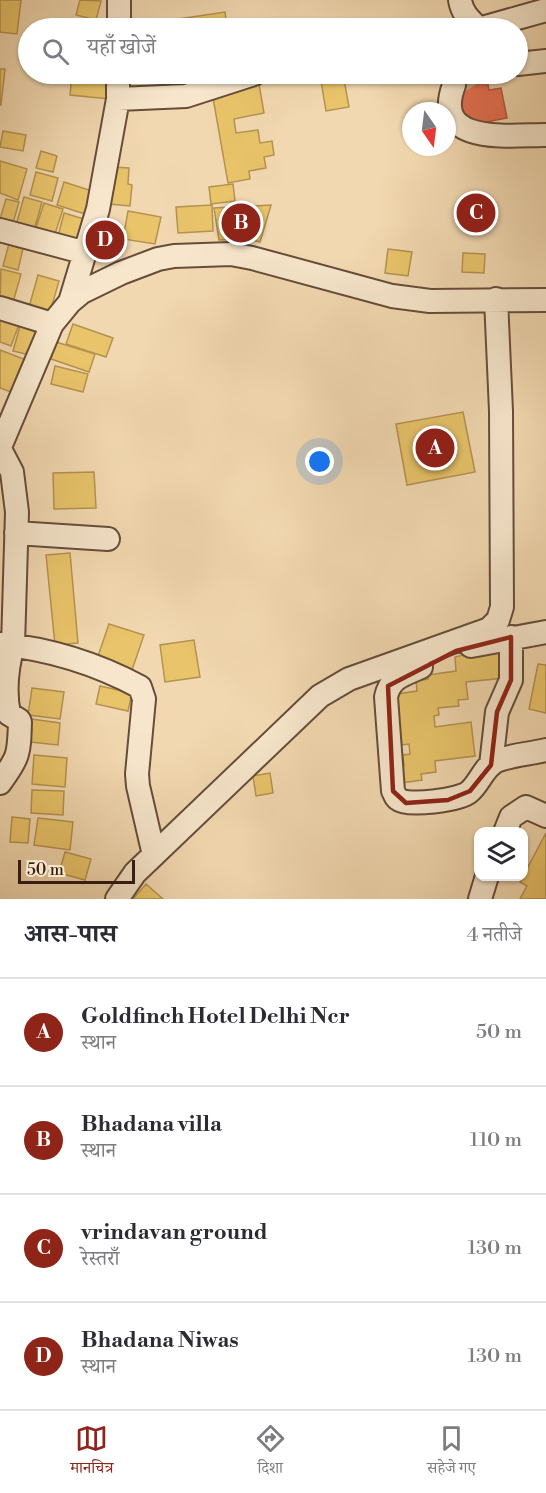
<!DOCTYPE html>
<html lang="hi">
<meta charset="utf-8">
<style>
:root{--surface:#fff;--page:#f2f2f3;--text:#2b2b33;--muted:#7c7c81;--line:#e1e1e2;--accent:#8f2418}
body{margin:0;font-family:"Libre Bodoni","Noto Serif Devanagari",serif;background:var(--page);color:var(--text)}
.controls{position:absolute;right:18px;bottom:18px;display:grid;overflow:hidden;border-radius:12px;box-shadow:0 2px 4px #0004}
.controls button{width:54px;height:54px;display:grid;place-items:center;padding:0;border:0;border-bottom:2px solid var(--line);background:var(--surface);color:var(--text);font:30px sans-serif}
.compass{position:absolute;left:402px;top:102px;width:54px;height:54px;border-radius:50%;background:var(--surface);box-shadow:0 2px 4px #0004;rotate:166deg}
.scale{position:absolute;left:18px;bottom:15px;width:117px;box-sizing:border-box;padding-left:6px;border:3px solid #381f12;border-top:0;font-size:16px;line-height:21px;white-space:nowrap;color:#381f12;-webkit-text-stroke:4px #f7e6cc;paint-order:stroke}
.you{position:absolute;left:320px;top:462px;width:21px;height:21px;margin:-15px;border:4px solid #fff;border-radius:50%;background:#1a73e8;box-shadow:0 0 0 9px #1a73e833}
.badge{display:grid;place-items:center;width:39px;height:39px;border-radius:50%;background:var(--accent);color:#fff;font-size:20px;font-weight:700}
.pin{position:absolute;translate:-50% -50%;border:3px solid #fff;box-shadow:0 2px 6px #0006}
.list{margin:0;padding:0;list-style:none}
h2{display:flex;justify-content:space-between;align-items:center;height:78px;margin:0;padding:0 24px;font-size:26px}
h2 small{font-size:20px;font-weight:400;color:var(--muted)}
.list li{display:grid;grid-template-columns:39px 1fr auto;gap:18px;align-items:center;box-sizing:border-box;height:108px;padding:0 24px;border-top:2px solid var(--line)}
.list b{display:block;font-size:22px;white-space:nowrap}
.list p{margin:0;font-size:20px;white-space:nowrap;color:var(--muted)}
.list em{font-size:20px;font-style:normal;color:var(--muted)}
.icon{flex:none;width:33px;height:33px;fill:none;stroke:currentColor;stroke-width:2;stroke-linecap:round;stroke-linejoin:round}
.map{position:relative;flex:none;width:546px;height:899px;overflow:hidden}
.search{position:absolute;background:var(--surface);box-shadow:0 2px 4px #0004;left:18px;right:18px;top:18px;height:66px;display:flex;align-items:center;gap:15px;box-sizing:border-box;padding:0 21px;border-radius:33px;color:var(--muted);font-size:22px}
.sheet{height:510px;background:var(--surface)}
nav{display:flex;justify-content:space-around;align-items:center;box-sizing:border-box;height:84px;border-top:2px solid var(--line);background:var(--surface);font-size:16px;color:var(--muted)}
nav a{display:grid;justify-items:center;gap:3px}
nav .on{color:var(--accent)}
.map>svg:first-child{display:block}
.homes{fill:#e9c46a;stroke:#b49250;stroke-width:1.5}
.shops{fill:#e76f51;stroke:#b2573e;stroke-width:1.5}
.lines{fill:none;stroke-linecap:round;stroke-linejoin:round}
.minor-tunnel{stroke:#cdb390;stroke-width:22;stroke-dasharray:22 11;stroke-linecap:butt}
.minor-casing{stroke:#664d3a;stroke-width:26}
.minor{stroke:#f7e6cc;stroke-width:22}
.marked{fill:none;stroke:#8f2418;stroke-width:4.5;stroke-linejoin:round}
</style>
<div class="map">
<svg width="546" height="899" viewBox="0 0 546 899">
<rect width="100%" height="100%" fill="#f2d8b0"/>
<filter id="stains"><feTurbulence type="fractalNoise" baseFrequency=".00333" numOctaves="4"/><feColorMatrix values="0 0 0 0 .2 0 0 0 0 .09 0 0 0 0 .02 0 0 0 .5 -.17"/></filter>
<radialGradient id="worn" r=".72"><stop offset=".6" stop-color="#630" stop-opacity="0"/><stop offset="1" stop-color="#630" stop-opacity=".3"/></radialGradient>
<!-- homes -->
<path class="homes" d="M0,0H21L17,34L0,32Z
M80,0L101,1L96,20L76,15Z
M225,12L227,28H173L172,20Z
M0,69H5L1,105H0Z
M72,74H93L92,81L111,82L109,99L70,95Z
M329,74H343L349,107L326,111L320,75Z
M259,84L264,113L234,119L236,133L258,130L260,143L272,141L274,155L264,157L266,168L249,171L250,179L228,183L212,92Z
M3,131L26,135L23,151L0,147Z
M41,151L57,156L53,172L36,168Z
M0,161L27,169L18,200L0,193Z
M113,167L129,168L128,184L132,185L130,206L109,204Z
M36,172L58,178L52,201L30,195Z
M64,182L92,191L85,214L57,205Z
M233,184L235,201L211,204L209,187Z
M24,197L42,202L34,230L16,225Z
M6,199L19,202L13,223L0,219Z
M44,203L63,209L54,237L35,231Z
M212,205L213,231L178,233L176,207Z
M271,205L260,242L249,239L219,240L214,208Z
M128,211L161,217L155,244L123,239Z
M64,213L84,219L78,242L58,236Z
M100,229L113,230L111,260L103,258L104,251L96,250Z
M10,240L24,244L18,270L3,266Z
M388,249L412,252L408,276L385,273Z
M463,253L485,254L484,273L462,272Z
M1,269L21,274L12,306L0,302Z
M38,275L59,281L50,312L29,307Z
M0,311L21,319L11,346L0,342Z
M22,319L43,325L34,356L13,351Z
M73,324L113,338L106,357L66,344Z
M56,342L95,354L89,372L51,359Z
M0,350L26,360L14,393L0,388Z
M55,366L88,374L83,392L51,384Z
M463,412L475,472L407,485L396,424Z
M94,472L96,508L54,509L53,473Z
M70,553L78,643L55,645L46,555Z
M109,624L144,635L132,670L97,659Z
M194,640L200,677L165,682L160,645Z
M500,646L504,678L466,682L468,699L458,700L459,706L438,708L439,715L434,716L435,727L471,722L475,756L435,761L436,772L421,774L422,780L402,783L400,767L404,766L403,755L410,754L409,744L402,745L400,734H396L393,706L398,705L397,694L417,691L416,681L428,679V675L456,671L455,657Z
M538,664L546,665V713L529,709Z
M100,686L132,693L128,711L96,704Z
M32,688L64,692L60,719L28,715Z
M24,718L60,723L58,745L21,741Z
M34,755L67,758L65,787L32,784Z
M270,773L273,793L256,796L253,776Z
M32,790L64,791L63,815L31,813Z
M12,817L30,819L28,843L10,842Z
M38,818L73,822L70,850L34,845Z
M546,833V899H520L527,886L520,882Z
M65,852L91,859L85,880L59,873Z
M146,884L163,899H133Z"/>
<!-- shops -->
<path class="shops" d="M456,74H486L489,90L501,88L507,118L466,126Z"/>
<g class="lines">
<!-- minor-tunnel -->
<path class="minor-tunnel" d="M454,85L472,74"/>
<!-- minor casing -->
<g class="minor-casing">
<path id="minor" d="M460,0C462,13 469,19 478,28
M119,28V0
M482,28L546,10
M518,64L546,61
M454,85C431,146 510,135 546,135
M118,99L186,96L254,74
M0,230L86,253
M70,302L98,209L118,99V74
M0,308L52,324
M0,447L52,324L70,302L82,292L121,273L158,259L174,256L231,254L252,258L392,296L430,301L546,300
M0,449L12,472L17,512L13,645C7,667 4,690 9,714L19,720L20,722C19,755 19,756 0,783
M16,533L108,539
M0,644C49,649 97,664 140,687L144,699L137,774L138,786L154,855
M471,646L546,632
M421,667C404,675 390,677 386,697L393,791C395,794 395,797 398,799C407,807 460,800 469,792C480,783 483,768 496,761C511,755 530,754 546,750
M491,765L497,712L511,680V637
M505,832L511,817L526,807L546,816
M117,899L135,873L320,696L349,679L489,629L498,620L502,607L501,411L496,299
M480,899L487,876"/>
</g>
<!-- minor -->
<use href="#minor" class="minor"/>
</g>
<!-- marked area -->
<path class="marked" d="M511,637V680L497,712L491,765L470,791L448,800L406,803L393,791L388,686L456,651Z"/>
<rect width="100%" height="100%" filter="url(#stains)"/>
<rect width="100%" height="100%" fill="url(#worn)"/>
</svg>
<div class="controls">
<button><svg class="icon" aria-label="layers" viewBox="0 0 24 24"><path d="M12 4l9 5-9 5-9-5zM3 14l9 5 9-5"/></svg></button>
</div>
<svg class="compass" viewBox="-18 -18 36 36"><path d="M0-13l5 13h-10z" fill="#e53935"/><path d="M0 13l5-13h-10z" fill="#7c7c81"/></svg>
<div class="scale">50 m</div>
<div class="you"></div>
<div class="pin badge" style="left:435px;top:448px">A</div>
<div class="pin badge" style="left:241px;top:223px">B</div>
<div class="pin badge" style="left:476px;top:213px">C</div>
<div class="pin badge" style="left:105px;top:240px">D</div>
<div class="search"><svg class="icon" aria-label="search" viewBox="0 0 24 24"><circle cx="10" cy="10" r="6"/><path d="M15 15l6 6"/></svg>यहाँ खोजें</div>
</div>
<section class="sheet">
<h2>आस-पास<small>4 नतीजे</small></h2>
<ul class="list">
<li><span class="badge">A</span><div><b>Goldfinch Hotel Delhi Ncr</b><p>स्थान</p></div><em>50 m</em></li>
<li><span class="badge">B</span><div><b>Bhadana villa</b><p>स्थान</p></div><em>110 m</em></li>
<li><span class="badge">C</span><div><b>vrindavan ground</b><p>रेस्तराँ</p></div><em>130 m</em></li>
<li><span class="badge">D</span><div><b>Bhadana Niwas</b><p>स्थान</p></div><em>130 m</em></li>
</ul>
</section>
<nav>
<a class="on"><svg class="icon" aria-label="map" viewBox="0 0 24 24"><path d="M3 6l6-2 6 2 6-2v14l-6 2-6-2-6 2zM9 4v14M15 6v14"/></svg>मानचित्र</a>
<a><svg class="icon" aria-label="directions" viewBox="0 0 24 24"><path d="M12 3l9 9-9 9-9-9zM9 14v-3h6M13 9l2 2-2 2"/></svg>दिशा</a>
<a><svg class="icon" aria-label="saved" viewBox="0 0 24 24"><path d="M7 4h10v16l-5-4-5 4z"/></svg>सहेजे गए</a>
</nav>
